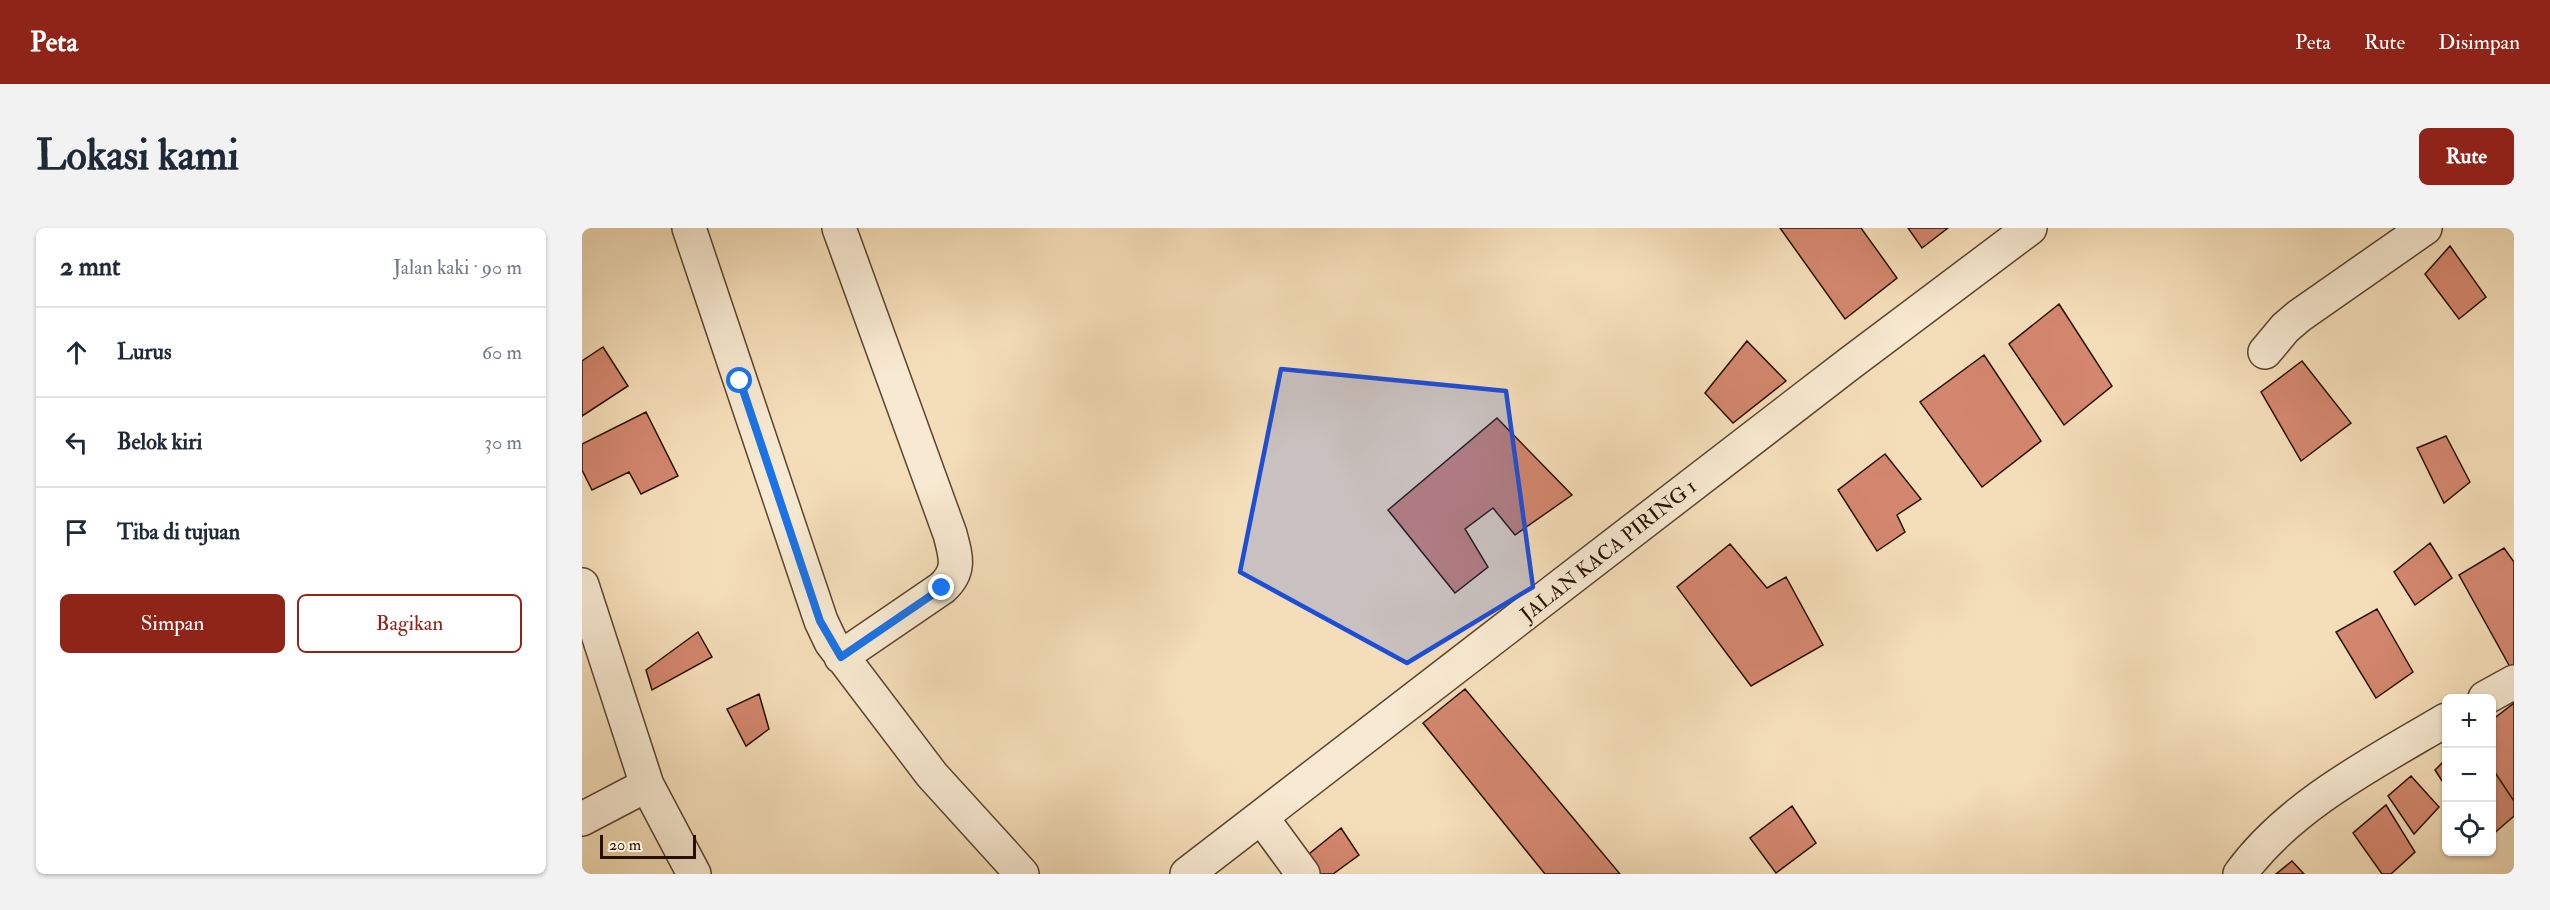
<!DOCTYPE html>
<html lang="id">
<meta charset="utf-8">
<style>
:root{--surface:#fff;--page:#f2f2f3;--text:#1f2937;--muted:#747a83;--line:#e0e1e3;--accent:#8f2418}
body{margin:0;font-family:"IM FELL Double Pica",serif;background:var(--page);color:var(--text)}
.controls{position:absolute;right:18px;bottom:18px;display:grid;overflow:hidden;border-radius:9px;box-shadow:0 2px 4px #0004}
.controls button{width:54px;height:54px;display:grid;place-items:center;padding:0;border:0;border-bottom:2px solid var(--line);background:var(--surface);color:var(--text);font:30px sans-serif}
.scale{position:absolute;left:18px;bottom:15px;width:96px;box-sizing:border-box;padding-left:6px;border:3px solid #2a1003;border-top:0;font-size:16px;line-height:21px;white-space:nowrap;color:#2a1003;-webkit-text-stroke:4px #f8ead2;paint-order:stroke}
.stop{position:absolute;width:18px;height:18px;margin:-14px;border:4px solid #1a73e8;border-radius:50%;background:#fff}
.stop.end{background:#1a73e8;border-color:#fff;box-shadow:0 2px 6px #0008}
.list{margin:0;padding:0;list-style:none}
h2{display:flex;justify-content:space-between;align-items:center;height:78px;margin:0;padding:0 24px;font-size:26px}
h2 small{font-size:20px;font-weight:400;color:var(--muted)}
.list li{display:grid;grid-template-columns:39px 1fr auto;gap:18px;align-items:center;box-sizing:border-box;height:90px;padding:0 24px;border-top:2px solid var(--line)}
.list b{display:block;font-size:22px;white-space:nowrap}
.list em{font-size:20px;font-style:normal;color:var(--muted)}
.actions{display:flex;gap:12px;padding:18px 24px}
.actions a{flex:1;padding:14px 0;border:2px solid var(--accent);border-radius:9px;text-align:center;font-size:21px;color:var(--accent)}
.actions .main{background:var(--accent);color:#fff}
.icon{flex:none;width:33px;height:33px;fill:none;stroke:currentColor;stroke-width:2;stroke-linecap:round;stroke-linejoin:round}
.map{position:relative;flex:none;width:1932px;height:646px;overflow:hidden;border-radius:9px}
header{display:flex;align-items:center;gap:36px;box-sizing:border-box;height:84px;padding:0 30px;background:var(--accent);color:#fff}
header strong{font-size:28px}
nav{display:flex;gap:33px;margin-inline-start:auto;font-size:21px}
.intro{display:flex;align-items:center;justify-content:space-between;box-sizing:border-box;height:144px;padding:0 36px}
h1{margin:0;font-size:42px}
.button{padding:15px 27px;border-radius:9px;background:var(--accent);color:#fff;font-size:21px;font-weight:700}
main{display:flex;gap:36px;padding:0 36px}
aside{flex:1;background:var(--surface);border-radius:9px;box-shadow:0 2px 4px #0004}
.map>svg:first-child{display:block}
.building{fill:#d3876e;stroke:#2a1003;stroke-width:1.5}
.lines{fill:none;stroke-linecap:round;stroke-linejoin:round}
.minor-casing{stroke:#5c4430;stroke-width:36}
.minor{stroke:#f8ead2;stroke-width:33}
.route{stroke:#1a73e8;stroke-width:8}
.marked{fill:#1d4ed8;fill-opacity:0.2;stroke:#1d4ed8;stroke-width:4.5;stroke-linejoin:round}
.labels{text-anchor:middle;stroke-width:4.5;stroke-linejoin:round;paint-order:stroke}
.street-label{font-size:20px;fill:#2a1003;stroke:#f8ead2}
</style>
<header>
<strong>Peta</strong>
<nav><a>Peta</a><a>Rute</a><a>Disimpan</a></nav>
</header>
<div class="intro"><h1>Lokasi kami</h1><a class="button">Rute</a></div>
<main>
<aside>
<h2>2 mnt<small>Jalan kaki · 90 m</small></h2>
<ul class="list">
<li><svg class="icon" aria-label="ahead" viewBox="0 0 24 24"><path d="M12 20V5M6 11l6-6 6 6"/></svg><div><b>Lurus</b></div><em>60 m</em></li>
<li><svg class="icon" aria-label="left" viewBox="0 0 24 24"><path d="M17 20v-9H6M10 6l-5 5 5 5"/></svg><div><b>Belok kiri</b></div><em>30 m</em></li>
<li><svg class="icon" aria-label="arrive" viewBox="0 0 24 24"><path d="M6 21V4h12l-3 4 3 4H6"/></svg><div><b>Tiba di tujuan</b></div></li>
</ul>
<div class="actions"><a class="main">Simpan</a><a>Bagikan</a></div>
</aside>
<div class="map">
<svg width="1932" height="646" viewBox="0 0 1932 646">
<rect width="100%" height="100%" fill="#f4deb9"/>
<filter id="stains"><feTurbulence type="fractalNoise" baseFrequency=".00333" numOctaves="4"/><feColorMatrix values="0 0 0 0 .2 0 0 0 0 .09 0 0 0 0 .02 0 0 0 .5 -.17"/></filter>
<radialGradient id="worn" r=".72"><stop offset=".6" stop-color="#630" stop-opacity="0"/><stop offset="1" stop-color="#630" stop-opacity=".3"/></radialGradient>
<!-- building -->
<path class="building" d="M1198,0H1279L1315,50L1263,91Z
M1326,0H1366L1340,20Z
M1868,18L1904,69L1877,91L1843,46Z
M1477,76L1530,158L1482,197L1427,116Z
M1165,113L1204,153L1151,195L1123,165Z
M21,119L46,158L0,188V133Z
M1402,127L1459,213L1400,259L1338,174Z
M1720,133L1769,195L1719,233L1679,164Z
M64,184L96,248L59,266L47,244L10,262L0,242V216Z
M915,190L990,267L933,307L911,280L883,301L906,339L873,365L806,282Z
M1864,208L1888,254L1862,275L1835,220Z
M1303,226L1339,271L1315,287L1323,304L1295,323L1256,262Z
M1848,315L1870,350L1833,377L1812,344Z
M1148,316L1185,360L1204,349L1241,417L1169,458L1095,359Z
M1922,320L1932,334V436L1928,439L1877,347Z
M1795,381L1831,444L1794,470L1754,404Z
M116,404L130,429L70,462L64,442Z
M883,461L1038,646H963L841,495Z
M177,466L187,501L164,518L145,481Z
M1932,475V573L1910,540V492Z
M1864,531V559L1853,542Z
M1910,540L1932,573V588L1910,607Z
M1829,548L1857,579L1832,606L1806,568Z
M1804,577L1833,624L1809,646H1800L1771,605Z
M1210,578L1234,615L1194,645L1168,610Z
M759,600L777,627L751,646H734L722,630Z
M1710,633L1722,646H1694Z"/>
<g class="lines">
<!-- minor casing -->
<g class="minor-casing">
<path id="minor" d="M107,0L239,393L249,414L350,547L440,646
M257,0L368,306C374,329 379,343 360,360L259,429
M1683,124L1703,100L1717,88L1843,0
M0,357L65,557L112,646
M1903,470L1932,454
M680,590L721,646
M0,591L65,557
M605,646L1267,136L1448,0
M1658,646C1707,578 1793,534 1864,492"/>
</g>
<!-- minor -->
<use href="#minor" class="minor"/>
</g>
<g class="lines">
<!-- route -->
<path class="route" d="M158,153L238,393L259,429L360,360"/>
</g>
<!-- marked area -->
<path class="marked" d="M699,141L924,163L951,359L825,435L658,344Z"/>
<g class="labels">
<!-- street labels -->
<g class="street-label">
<text transform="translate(1026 322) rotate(-38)" y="7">JALAN KACA PIRING 1</text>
</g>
</g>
<rect width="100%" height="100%" filter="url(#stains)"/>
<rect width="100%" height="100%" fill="url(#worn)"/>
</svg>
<div class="controls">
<button>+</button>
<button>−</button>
<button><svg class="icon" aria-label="locate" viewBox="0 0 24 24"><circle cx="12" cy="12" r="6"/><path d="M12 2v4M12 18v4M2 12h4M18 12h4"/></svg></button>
</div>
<div class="scale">20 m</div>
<div class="stop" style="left:158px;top:153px"></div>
<div class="stop end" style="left:360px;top:360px"></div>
</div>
</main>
